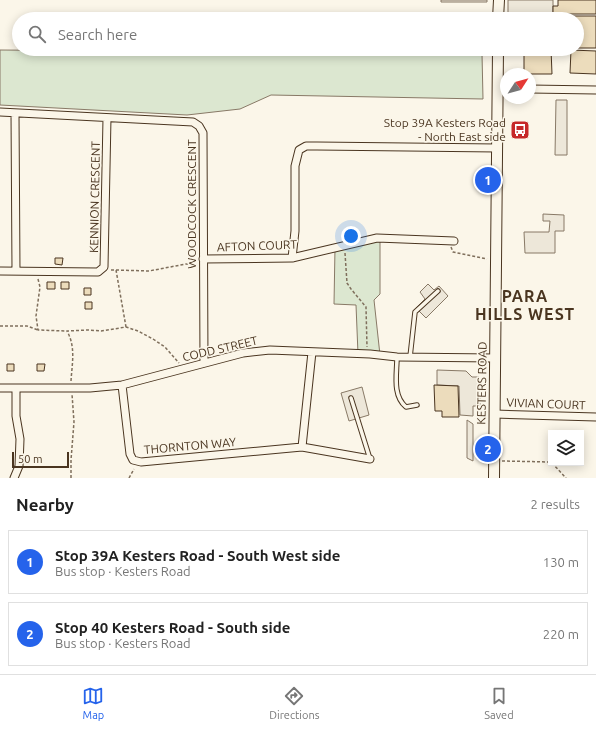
<!DOCTYPE html>
<meta charset="utf-8">
<style>
:root{--surface:#fff;--page:#f2f2f2;--text:#222;--muted:#767676;--line:#e0e0e0;--accent:#2563eb}
body{margin:0;font-family:Ubuntu,sans-serif;background:var(--page);color:var(--text)}
.controls{position:absolute;right:12px;bottom:12px;display:grid;overflow:hidden;border-radius:0px;box-shadow:0 2px 10px #0003}
.controls button{width:36px;height:36px;display:grid;place-items:center;padding:0;border:0;border-bottom:1px solid var(--line);background:var(--surface);color:var(--text);font:20px sans-serif}
.compass{position:absolute;left:500px;top:68px;width:36px;height:36px;border-radius:50%;background:var(--surface);box-shadow:0 2px 10px #0003;rotate:54deg}
.scale{position:absolute;left:12px;bottom:10px;width:57px;box-sizing:border-box;padding-left:4px;border:2px solid #4a3520;border-top:0;font-size:11px;line-height:14px;white-space:nowrap;color:#4a3520;-webkit-text-stroke:3px #fbf6e9;paint-order:stroke}
.you{position:absolute;left:351px;top:236px;width:14px;height:14px;margin:-10px;border:3px solid #fff;border-radius:50%;background:#1a73e8;box-shadow:0 0 0 6px #1a73e833}
.badge{display:grid;place-items:center;width:26px;height:26px;border-radius:50%;background:var(--accent);color:#fff;font-size:13px;font-weight:700}
.pin{position:absolute;translate:-50% -50%;border:2px solid #fff;box-shadow:0 1px 4px #0006}
.list{margin:0;padding:0;list-style:none}
h2{display:flex;justify-content:space-between;align-items:center;height:52px;margin:0;padding:0 16px;font-size:17px}
h2 small{font-size:13px;font-weight:400;color:var(--muted)}
.list li{display:grid;grid-template-columns:26px 1fr auto;gap:12px;align-items:center;box-sizing:border-box;height:64px;margin:0 8px 8px;padding:0 8px;border:1px solid var(--line);border-radius:0px}
.list b{display:block;font-size:15px;white-space:nowrap}
.list p{margin:0;font-size:13px;white-space:nowrap;color:var(--muted)}
.list em{font-size:13px;font-style:normal;color:var(--muted)}
.icon{flex:none;width:22px;height:22px;fill:none;stroke:currentColor;stroke-width:2;stroke-linecap:round;stroke-linejoin:round}
.map{position:relative;flex:none;width:596px;height:478px;overflow:hidden}
.search{position:absolute;background:var(--surface);box-shadow:0 2px 10px #0003;left:12px;right:12px;top:12px;height:44px;display:flex;align-items:center;gap:10px;box-sizing:border-box;padding:0 14px;border-radius:22px;color:var(--muted);font-size:15px}
.sheet{height:196px;background:var(--surface)}
nav{display:flex;justify-content:space-around;align-items:center;box-sizing:border-box;height:56px;border-top:1px solid var(--line);background:var(--surface);font-size:11px;color:var(--muted)}
nav a{display:grid;justify-items:center;gap:2px}
nav .on{color:var(--accent)}
.map>svg:first-child{display:block}
.green{fill:#dce7d0;stroke:#887966}
.parking{fill:#ede7d9;stroke:#887966}
.building{fill:#ecdcbc;stroke:#4a3520}
.lines{fill:none;stroke-linecap:round;stroke-linejoin:round}
.service-casing{stroke:#4a3520;stroke-width:5.5}
.minor-casing{stroke:#4a3520;stroke-width:9}
.secondary-casing{stroke:#4a3520;stroke-width:12}
.path{stroke:#7f6f5c;stroke-width:1.5;stroke-dasharray:3 2;stroke-linecap:butt}
.service{stroke:#fbf6e9;stroke-width:3.5}
.minor{stroke:#fbf6e9;stroke-width:7}
.secondary{stroke:#fbf6e9;stroke-width:10}
.labels{text-anchor:middle;stroke-width:3;stroke-linejoin:round;paint-order:stroke}
.poi-label{font-size:12px;fill:#4a3520;stroke:#fbf6e9;text-anchor:end}
.street-label{font-size:12px;fill:#4a3520;stroke:#fbf6e9}
.district-label{font-size:16px;font-weight:bold;letter-spacing:1px;fill:#4a3520;stroke:#fbf6e9}
</style>
<div class="map">
<svg width="596" height="478" viewBox="0 0 596 478">
<rect width="100%" height="100%" fill="#fbf6e9"/>
<!-- green -->
<path class="green" d="M0,50L482,54L483,99L271,95L240,109L187,115L0,105Z
M380,238V294L374,300L380,355L358,354L356,305L334,304L335,248Z"/>
<!-- parking -->
<path class="parking" d="M441,0H487V2H441Z
M508,0H553V13H508Z
M556,100H567V155H555Z
M543,214L564,215V231H555V253H525L524,232H549L550,221H543Z
M428,284L434,290L439,286L448,296L426,318L416,308L425,299L420,292Z
M437,370L466,371L472,377H479L480,406H473V416L460,415L459,386L437,385Z
M362,387L369,415L349,421L341,393Z
M467,420L473,424V461L467,458Z"/>
<!-- building -->
<path class="building" d="M558,0H596V14H553V6H558Z
M568,16H596V48H577V19H568Z
M524,49H551L552,74H524Z
M571,50L596,51V74L570,73Z
M55,258H63L62,265L55,264Z
M47,282H55V289H47Z
M61,282H69V289H61Z
M84,288H91V295H84Z
M85,302H92V309H85Z
M7,364H14V371H7Z
M37,364H45L44,371H37Z
M434,385L458,386L459,417H442V411H435Z"/>
<g class="lines">
<!-- service casing -->
<g class="service-casing">
<path id="service" d="M397,357C397,374 392,395 406,407L417,405
M410,357L415,312L438,291
M351,398L370,459"/>
</g>
<!-- minor casing -->
<g class="minor-casing">
<path id="minor" d="M498,89H506
M530,89L596,90
M0,112L193,122L199,126L203,133L204,363
M15,113L16,271
M292,258L295,231V166L299,150L306,146H317L497,148
M203,259L292,258L377,238L454,241
M0,271L98,272L104,267L107,118
M122,385L130,454L133,460L141,462L302,447L370,459
M0,388H90L122,385L243,353L270,350L370,354L397,357L495,358
M495,414L596,417
M302,447L312,352
M14,478L19,466L20,439L16,416V388"/>
</g>
<!-- secondary casing -->
<g class="secondary-casing">
<path id="secondary" d="M498,19L499,0
M494,478L498,49"/>
</g>
<!-- path -->
<path class="path" d="M451,247L453,252L487,259
M345,253L347,283L351,289L366,307L367,347
M111,270H116L126,327
M116,270L149,271L186,264L197,265
M38,279L40,287L36,316L38,330L67,331
M0,326H27L38,330
M71,381C72,364 76,347 67,331L88,330L101,331L126,327L138,331L153,339L165,347L179,363
M502,461L551,462
M552,463L566,478
M71,478V460L74,422L72,394
M129,478L134,469"/>
<!-- service -->
<use href="#service" class="service"/>
<!-- minor -->
<use href="#minor" class="minor"/>
<!-- secondary -->
<use href="#secondary" class="secondary"/>
</g>
<!-- icons -->
<defs>
<g id="bus-square" transform="scale(1)"><rect x="-9" y="-9" width="18" height="18" rx="4" fill="#c62828" stroke="#fbf6e9"/><path d="M-5-6H5V4H4V6H2V4H-2V6H-4V4H-5ZM-3.5-4V0h7V-4ZM-3.5 1.2v1.5H-2V1.2ZM2 1.2v1.5H3.5V1.2Z" fill="#fff"/></g>
</defs>
<g fill-rule="evenodd">
<use href="#bus-square" x="520" y="130"/>
</g>
<g class="labels">
<!-- poi labels -->
<g class="poi-label">
<text x="506" y="127">Stop 39A Kesters Road<tspan x="506" dy="14">- North East side</tspan></text>
</g>
<!-- street labels -->
<g class="street-label">
<text transform="translate(95 197) rotate(-89)" y="4">KENNION CRESCENT</text>
<text transform="translate(192 204) rotate(-90)" y="4">WOODCOCK CRESCENT</text>
<text transform="translate(257 246) rotate(-2)" y="4">AFTON COURT</text>
<text transform="translate(220 349) rotate(-13)" y="4">CODD STREET</text>
<text transform="translate(482 383) rotate(-89)" y="4">KESTERS ROAD</text>
<text transform="translate(546 404) rotate(2)" y="4">VIVIAN COURT</text>
<text transform="translate(190 446) rotate(-5)" y="4">THORNTON WAY</text>
</g>
<!-- district labels -->
<g class="district-label">
<text x="525" y="302">PARA<tspan x="525" dy="18">HILLS WEST</tspan></text>
</g>
</g>
</svg>
<div class="controls">
<button><svg class="icon" aria-label="layers" viewBox="0 0 24 24"><path d="M12 4l9 5-9 5-9-5zM3 14l9 5 9-5"/></svg></button>
</div>
<svg class="compass" viewBox="-18 -18 36 36"><path d="M0-13l5 13h-10z" fill="#e53935"/><path d="M0 13l5-13h-10z" fill="#767676"/></svg>
<div class="scale">50 m</div>
<div class="you"></div>
<div class="pin badge" style="left:488px;top:180px">1</div>
<div class="pin badge" style="left:488px;top:449px">2</div>
<div class="search"><svg class="icon" aria-label="search" viewBox="0 0 24 24"><circle cx="10" cy="10" r="6"/><path d="M15 15l6 6"/></svg>Search here</div>
</div>
<section class="sheet">
<h2>Nearby<small>2 results</small></h2>
<ul class="list">
<li><span class="badge">1</span><div><b>Stop 39A Kesters Road - South West side</b><p>Bus stop · Kesters Road</p></div><em>130 m</em></li>
<li><span class="badge">2</span><div><b>Stop 40 Kesters Road - South side</b><p>Bus stop · Kesters Road</p></div><em>220 m</em></li>
</ul>
</section>
<nav>
<a class="on"><svg class="icon" aria-label="map" viewBox="0 0 24 24"><path d="M3 6l6-2 6 2 6-2v14l-6 2-6-2-6 2zM9 4v14M15 6v14"/></svg>Map</a>
<a><svg class="icon" aria-label="directions" viewBox="0 0 24 24"><path d="M12 3l9 9-9 9-9-9zM9 14v-3h6M13 9l2 2-2 2"/></svg>Directions</a>
<a><svg class="icon" aria-label="saved" viewBox="0 0 24 24"><path d="M7 4h10v16l-5-4-5 4z"/></svg>Saved</a>
</nav>
